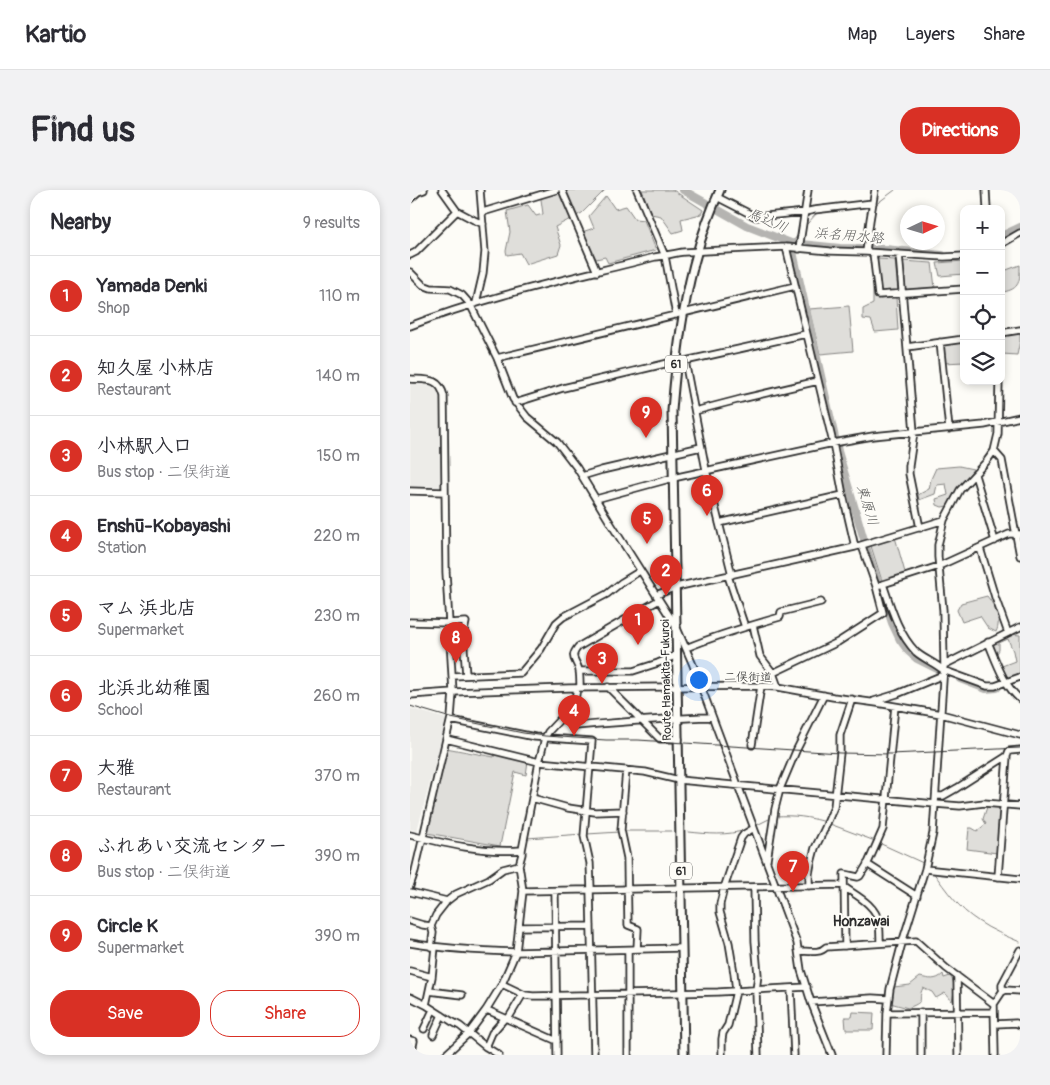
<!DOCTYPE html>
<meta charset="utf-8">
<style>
:root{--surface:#fff;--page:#f2f2f3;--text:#2b2b33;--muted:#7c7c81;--line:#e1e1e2;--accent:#d93025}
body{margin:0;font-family:Pangolin,"Klee One",sans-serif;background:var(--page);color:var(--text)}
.controls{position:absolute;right:15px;top:15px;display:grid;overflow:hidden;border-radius:10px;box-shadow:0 2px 8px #0003}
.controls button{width:45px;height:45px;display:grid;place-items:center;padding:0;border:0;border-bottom:1px solid var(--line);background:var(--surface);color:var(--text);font:25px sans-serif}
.compass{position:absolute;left:490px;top:15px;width:45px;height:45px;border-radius:50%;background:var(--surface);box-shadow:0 2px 8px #0003;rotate:86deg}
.you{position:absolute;left:288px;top:489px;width:18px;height:18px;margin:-12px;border:4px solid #fff;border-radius:50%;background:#1a73e8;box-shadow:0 0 0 8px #1a73e833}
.badge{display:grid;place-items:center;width:32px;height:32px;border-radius:50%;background:var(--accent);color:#fff;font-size:16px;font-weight:700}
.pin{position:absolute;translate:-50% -41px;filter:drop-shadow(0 1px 2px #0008)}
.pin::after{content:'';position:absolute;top:26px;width:18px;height:15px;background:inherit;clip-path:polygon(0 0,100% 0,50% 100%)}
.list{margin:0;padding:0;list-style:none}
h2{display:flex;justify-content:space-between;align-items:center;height:65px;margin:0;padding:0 20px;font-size:21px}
h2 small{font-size:16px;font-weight:400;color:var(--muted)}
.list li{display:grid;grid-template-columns:32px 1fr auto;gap:15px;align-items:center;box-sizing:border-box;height:80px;padding:0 20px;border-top:1px solid var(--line)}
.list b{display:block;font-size:19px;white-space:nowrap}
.list p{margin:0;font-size:16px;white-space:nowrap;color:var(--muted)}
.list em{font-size:16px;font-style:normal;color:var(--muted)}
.actions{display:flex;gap:10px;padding:15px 20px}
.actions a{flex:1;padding:11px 0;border:1px solid var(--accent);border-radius:20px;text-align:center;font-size:18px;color:var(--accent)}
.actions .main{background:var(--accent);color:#fff}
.icon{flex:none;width:28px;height:28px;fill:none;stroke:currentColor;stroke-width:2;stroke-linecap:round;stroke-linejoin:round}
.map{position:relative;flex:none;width:610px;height:865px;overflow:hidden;border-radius:20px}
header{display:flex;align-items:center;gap:30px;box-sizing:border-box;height:70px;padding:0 25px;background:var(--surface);border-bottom:1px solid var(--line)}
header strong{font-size:24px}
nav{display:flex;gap:28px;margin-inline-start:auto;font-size:18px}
.intro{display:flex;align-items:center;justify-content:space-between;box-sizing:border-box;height:120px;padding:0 30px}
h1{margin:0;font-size:35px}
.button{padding:12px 22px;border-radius:20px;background:var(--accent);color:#fff;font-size:18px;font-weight:700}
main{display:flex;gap:30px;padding:0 30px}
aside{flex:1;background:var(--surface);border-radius:20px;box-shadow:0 2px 8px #0003}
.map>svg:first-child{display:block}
.built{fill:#edece8}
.green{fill:#dfdeda;stroke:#858482}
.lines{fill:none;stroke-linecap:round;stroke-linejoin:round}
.stream{stroke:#7e7d7b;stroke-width:1}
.river{stroke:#b5b4b1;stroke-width:8}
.minor-casing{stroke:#2b2b2b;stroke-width:9}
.major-casing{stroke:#2b2b2b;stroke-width:11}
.minor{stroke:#fdfcf7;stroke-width:5.5}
.major{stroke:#fdfcf7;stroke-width:7}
.rail{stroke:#2b2b2b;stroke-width:1}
.labels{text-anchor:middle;stroke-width:4;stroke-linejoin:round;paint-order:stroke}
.shield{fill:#fdfcf7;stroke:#6a6a68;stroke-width:1}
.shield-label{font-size:11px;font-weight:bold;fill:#2b2b2b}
.street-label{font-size:12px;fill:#2b2b2b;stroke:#fdfcf7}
.water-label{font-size:14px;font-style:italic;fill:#5b5b5a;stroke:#fdfcf7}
.neighbourhood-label{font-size:14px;font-weight:bold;fill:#2b2b2b;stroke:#fdfcf7}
</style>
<header>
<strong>Kartio</strong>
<nav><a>Map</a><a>Layers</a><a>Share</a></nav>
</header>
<div class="intro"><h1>Find us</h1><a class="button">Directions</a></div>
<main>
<aside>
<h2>Nearby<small>9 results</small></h2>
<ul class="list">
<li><span class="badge">1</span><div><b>Yamada Denki</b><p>Shop</p></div><em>110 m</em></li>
<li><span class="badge">2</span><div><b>知久屋 小林店</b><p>Restaurant</p></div><em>140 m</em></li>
<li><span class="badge">3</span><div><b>小林駅入口</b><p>Bus stop · 二俣街道</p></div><em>150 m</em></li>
<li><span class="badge">4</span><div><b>Enshū-Kobayashi</b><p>Station</p></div><em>220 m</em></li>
<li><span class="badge">5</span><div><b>マム 浜北店</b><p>Supermarket</p></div><em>230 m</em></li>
<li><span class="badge">6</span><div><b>北浜北幼稚園</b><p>School</p></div><em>260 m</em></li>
<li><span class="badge">7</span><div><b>大雅</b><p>Restaurant</p></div><em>370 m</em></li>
<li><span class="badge">8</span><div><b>ふれあい交流センター</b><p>Bus stop · 二俣街道</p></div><em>390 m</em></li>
<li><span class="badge">9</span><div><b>Circle K</b><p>Supermarket</p></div><em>390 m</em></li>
</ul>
<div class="actions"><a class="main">Save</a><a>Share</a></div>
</aside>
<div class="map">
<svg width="610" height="865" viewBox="0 0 610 865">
<rect width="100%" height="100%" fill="#fdfcf7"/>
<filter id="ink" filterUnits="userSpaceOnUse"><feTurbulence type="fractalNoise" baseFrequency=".02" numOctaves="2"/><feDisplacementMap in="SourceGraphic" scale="10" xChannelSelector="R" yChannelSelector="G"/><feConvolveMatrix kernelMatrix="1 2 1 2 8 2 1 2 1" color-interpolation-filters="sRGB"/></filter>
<g filter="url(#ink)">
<!-- built -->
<path class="built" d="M0,193L23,194L27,198L30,204L32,240V295L31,297L0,298Z
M0,518L37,529L7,641L0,639Z"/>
<!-- green -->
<path class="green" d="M132,0H195L172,23L145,37L151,55L148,64L116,74L110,63L97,65L96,61L100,42L97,21L118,15L126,26L133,24L130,2Z
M232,0H263L293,20L291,24L271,29L273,40L263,43L251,26L241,24Z
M196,6L205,19L216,16L225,29L234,30L246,60L198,73L195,67L186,69L172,42L184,38L179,26Z
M467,69L485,70L488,102H468L470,109L486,107L488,140L465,142L461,130L453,129V119L463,114V89H465L468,97Z
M493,71L522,73L525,98L494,101Z
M554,71V84L530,86L527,73Z
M610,75C610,91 610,99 593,102L591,92V82Z
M439,116L443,161L410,164L399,119Z
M610,142V151L607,165L592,164V147Z
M554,151V172L534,173L533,154Z
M549,276L563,279L538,316L532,317L527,315L526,309L538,305L536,294L527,295L525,304L509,310L508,305L519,299L521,289L526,278Z
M485,347L496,386L473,394L460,353Z
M577,406C585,416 592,430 586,442L578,438L570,426L552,432L547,420L551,413Z
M600,444L610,445V485L597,488L592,476L605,471L603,461L598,449L589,453V460L586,465L581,454Z
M36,558L84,567L85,563L118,571L116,585L105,582L90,656L17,643Z
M577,617H590L587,663L557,659L559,638H562L567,641L576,634L573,629Z
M533,784L534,788L540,786C546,793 544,803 542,811L535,803L526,808L522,802L513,798C506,811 518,810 498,818L480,813L484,797L500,795L510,787C519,789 526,791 533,784Z
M443,822L464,823L463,840H436L435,827H442Z"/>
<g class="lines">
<!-- stream -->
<path class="stream" d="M465,15L485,0
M397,34L407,23L433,19
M381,53L382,51L385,49L389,43
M366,626C384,625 399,627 416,632
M420,634L465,651
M347,635L361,628
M214,641H261
M279,642C298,644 317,646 335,640
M177,644L210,642
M117,648L173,644
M469,653L513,673
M523,682C536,700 549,719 568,731C581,740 596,746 610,752"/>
<!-- river -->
<path class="river" d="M273,0L337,36L381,53L430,58L475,59L532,65
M591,46L610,37
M381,53L428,261L457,360L482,433L490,450L498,461L507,469L537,484
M550,489L576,499L587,498"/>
<!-- minor casing -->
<g class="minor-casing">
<path id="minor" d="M32,0L47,21L64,30L73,34
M152,0L187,82
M227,0L255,66L266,125
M576,0L577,19
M307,7L346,27L395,22L404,20L463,13
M0,9L8,2L14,0
M73,22L146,0
M591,54L610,43
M376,57L423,253L433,305L445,357
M389,59L398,0
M456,62L460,30L465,0
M463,63L468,105L554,99
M489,64L504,242L499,276V284L510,338
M0,65L6,62L47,21
M0,82L13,95L21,98L40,99L52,105L60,114L87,168L103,209L117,227L147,252L167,278L201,334L267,438L283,475L387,753L391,780L401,812L422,865
M66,113L73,83L75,62L70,0
M0,136C79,105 163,88 245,67C255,66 264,63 274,62L376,57L420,61L456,62L534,67L554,66
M591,143L610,140
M530,152L539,239
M497,157L554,149
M87,168L385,96
M272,171H275L396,144
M275,171L296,280L322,385
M0,189C17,190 29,187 34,206L36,382L43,502L41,528L5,681L0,696
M105,213L153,198L267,171
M285,221L331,209L408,191
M584,261L592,270L610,366
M565,285L585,351
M172,286L192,280L291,257
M0,301L35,302
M186,309L263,288L423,253L463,246L574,235L610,227
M309,333L433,305
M570,358L585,407L598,443
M318,386L335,437
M473,394C481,418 488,443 506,462C514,469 525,473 533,480L577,496H585L610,487
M470,395L529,376L599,344H610
M246,405L266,397L445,357L534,330
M0,432L39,433L56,432L53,446L56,485
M343,435L350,466L363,483L368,497
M578,452C586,471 594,496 610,509
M276,458C307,445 338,436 370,427L371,422L411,412
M534,475L610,437
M169,481H223L248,473L267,465
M363,483L428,452L473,423L466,396L452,356
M42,486L111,483L131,459L146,433L153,427L197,404L212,392L230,381
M198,497L250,549H269
M170,498C170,492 170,485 169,480C166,469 159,468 168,457L249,410
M0,505L43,502L159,498L351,496L368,497L423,507L467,513L531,524L610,545
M165,510L164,533L166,536C211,532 257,528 302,527
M464,511L487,504L533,485
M41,530L125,547L182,551L174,646L180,673L181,700
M36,549L129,572L235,582L269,590L525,614L550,616L574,613L610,616
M342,555L351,496
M597,566L599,561L610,560
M216,580L211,640L217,668L218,735L228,739L227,759
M526,606H533L547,598L597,566L588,687
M122,608L158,618L185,622L213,621
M0,645C36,654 74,663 112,660L129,572L135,548L138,542L154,525L165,510L167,498
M357,670L365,619L370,599L386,561L414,505
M457,674L507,706
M515,679L610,689
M399,696V684L401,673L405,658L414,640L424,617L430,563V545L442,509
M344,697L345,751L348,785L346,800L348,865
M434,697C447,706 466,715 469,733C470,739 470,746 470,753
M180,700L184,865
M113,701L434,695
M145,701L147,865
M0,702L37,711
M0,731L13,735L21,736
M109,737L181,736
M0,753C35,759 71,761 106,762L272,758
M435,756L434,684L448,687L450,686L458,673L473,639L485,516
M21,757L23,743L21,736L26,725L37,711L46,704L79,689L93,679L109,675
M218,760V865
M389,761C398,761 410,764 416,757L506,751L536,778L584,814
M0,781L22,787
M547,786L548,865
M92,794L115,805L123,806L308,802L397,797
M381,798L384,865
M596,800L592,798V794L610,760
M19,801L52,805
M0,807L16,815L41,831L50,836L76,857L89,865
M401,812L462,808L478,809
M16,815L22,787L25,757
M77,820L147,851
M511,822V865
M477,823L584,822
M98,829L113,804
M585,834L606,833L610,835
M14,839L23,820
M23,845L32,825
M0,850L4,851L1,865
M76,857L82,843L95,828
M35,865L59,843L76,820L92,794L106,762L113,701L109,675L112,664V660
M312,865V849L313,843L318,835L326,801L324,783L319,753L310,722V714L314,698L331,648L334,644L344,638
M476,865L477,823L480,799L492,753L515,679L523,643L534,475L533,420L528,367V355L534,330L550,300L576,272L584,261L588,244L589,191
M585,865L584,814L592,802L596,800L610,801"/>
</g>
<!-- major casing -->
<g class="major-casing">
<path id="major" d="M274,865L262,221C267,158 275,92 297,32C301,21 305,11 310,0"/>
</g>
<!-- minor -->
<use href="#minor" class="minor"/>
<!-- major -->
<use href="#major" class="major"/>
<!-- rail -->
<path class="rail" d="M0,516L41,528L113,543L135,546L196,550H228L430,563L481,564L610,558"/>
</g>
</g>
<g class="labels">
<!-- shield labels -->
<g class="shield">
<rect x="255" y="165.5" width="22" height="17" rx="4"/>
<rect x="260" y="672.5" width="22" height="17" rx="4"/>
</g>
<g class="shield-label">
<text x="266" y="178">61</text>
<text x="271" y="685">61</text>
</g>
<!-- street labels -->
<g class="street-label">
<text transform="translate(338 487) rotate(1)" y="4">二俣街道</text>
<text transform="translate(256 490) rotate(-91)" y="4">Route Hamakita-Fukuroi</text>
</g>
<!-- water labels -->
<g class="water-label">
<text transform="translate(358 30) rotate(23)" y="5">馬込川</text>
<text transform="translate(439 45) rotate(5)" y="5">浜名用水路</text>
<text transform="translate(458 315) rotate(73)" y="5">東原川</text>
</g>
<!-- neighbourhood labels -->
<g class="neighbourhood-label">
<text x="451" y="736">Honzawai</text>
</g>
</g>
</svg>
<div class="controls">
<button>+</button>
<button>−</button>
<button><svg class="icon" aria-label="locate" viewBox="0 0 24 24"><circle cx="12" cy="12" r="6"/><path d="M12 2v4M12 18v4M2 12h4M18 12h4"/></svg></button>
<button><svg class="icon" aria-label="layers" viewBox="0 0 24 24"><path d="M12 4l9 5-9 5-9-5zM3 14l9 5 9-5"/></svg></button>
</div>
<svg class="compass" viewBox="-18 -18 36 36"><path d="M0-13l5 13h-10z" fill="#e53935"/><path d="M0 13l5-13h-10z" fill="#7c7c81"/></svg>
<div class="you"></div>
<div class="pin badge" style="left:228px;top:455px">1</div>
<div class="pin badge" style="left:256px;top:406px">2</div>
<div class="pin badge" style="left:192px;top:494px">3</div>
<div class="pin badge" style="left:164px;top:546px">4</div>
<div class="pin badge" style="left:237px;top:354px">5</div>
<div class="pin badge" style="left:297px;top:326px">6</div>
<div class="pin badge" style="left:383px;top:702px">7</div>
<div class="pin badge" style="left:46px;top:473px">8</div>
<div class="pin badge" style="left:236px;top:248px">9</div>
</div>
</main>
